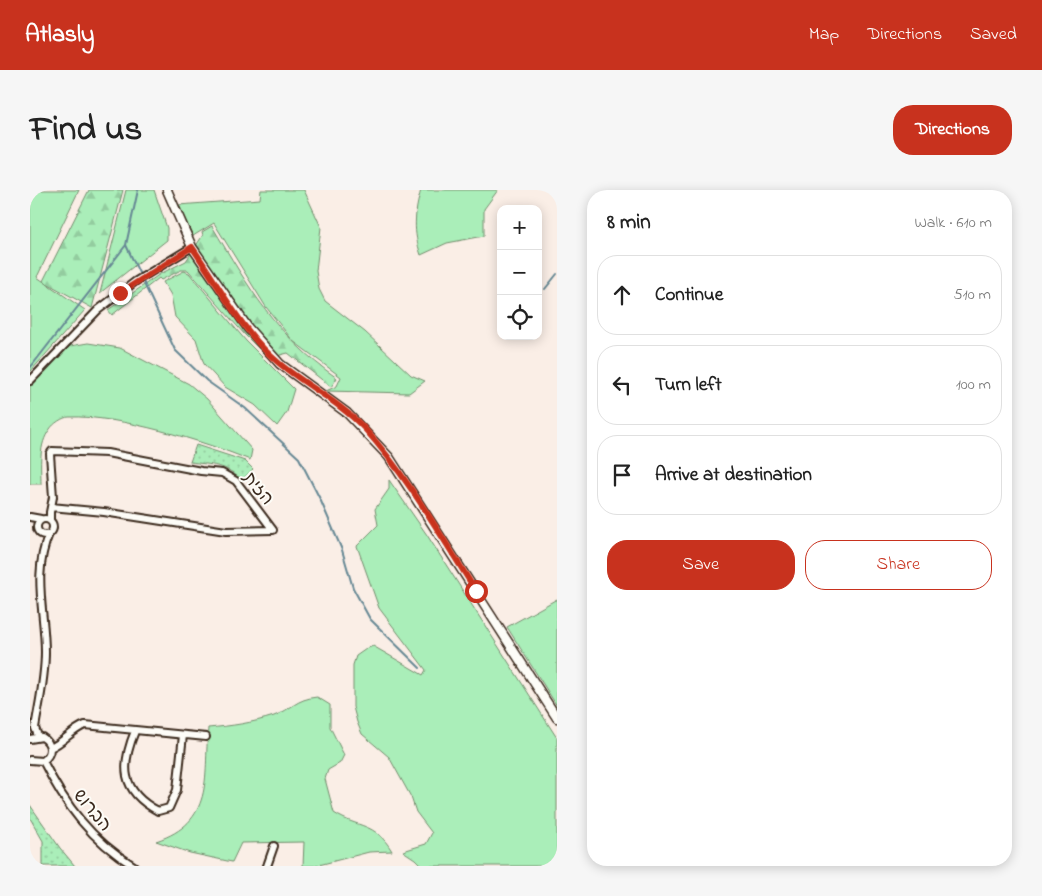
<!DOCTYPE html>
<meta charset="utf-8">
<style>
:root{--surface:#fff;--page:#f6f6f6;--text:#222;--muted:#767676;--line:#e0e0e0;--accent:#c8321e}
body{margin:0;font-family:"Indie Flower","Playpen Sans Hebrew",sans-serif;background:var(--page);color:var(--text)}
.controls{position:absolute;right:15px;top:15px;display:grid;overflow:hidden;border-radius:10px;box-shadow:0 2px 12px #0003}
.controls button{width:45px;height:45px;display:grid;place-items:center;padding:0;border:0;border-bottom:1px solid var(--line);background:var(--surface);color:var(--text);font:25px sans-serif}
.stop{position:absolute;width:15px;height:15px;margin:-11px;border:4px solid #c8321e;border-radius:50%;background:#fff}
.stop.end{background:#c8321e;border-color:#fff;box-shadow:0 1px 5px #0008}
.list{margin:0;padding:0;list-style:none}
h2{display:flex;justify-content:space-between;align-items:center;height:65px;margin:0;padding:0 20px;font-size:21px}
h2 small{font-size:16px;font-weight:400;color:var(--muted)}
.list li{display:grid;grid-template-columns:32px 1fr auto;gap:15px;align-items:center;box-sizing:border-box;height:80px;margin:0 10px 10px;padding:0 10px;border:1px solid var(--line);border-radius:20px}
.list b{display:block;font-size:19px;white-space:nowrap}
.list em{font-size:16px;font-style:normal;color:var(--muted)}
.actions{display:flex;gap:10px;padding:15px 20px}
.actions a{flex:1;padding:11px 0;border:1px solid var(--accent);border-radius:20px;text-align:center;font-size:18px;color:var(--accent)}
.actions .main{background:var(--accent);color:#fff}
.icon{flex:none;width:28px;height:28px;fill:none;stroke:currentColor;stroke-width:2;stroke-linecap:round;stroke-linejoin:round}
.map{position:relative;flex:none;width:527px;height:676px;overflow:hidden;border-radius:20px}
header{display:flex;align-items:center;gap:30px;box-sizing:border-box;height:70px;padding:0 25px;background:var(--accent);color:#fff}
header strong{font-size:24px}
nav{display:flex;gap:28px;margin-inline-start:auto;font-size:18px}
.intro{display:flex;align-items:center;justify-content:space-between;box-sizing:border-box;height:120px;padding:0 30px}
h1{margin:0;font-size:35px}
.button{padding:12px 22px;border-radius:20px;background:var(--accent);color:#fff;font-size:18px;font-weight:700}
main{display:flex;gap:30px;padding:0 30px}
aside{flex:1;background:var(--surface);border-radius:20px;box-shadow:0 2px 12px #0003}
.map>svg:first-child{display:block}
.grass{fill:#aaeeb9;stroke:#728c6c}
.forest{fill:url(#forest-firs);stroke:#728c6c}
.park{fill:url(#park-dots);stroke:#728c6c}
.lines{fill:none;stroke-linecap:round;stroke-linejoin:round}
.stream{stroke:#668894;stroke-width:2}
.minor-casing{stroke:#3b2a1e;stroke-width:10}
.major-casing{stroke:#3b2a1e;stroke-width:11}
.minor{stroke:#fdfcf7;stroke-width:6}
.major{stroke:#fdfcf7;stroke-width:8}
.route{stroke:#c8321e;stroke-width:6}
.labels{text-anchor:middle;stroke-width:4;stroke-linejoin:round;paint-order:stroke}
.street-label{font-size:18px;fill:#3b2a1e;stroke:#fdfcf7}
</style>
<header>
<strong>Atlasly</strong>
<nav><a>Map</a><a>Directions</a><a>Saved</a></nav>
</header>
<div class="intro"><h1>Find us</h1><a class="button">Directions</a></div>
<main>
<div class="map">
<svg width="527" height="676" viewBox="0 0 527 676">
<defs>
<pattern id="forest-firs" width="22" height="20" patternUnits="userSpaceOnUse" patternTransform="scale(1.25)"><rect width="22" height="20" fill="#aaeeb9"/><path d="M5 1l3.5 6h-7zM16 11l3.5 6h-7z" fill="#93cc9f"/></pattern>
<pattern id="park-dots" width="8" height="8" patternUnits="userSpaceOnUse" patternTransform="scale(1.25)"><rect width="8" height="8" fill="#aaeeb9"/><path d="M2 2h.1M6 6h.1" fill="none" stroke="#93cc9f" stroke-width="1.8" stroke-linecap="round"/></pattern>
</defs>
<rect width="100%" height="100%" fill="#faeee6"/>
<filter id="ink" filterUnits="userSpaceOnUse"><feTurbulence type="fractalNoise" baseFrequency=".02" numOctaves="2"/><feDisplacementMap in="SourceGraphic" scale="10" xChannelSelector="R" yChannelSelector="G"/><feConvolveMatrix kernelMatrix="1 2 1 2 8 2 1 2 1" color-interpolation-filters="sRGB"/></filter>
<g filter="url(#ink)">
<!-- grass -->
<path class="grass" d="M0,0H49L7,87L55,120L0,182Z
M96,0H124L137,38V50L70,103Z
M231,0H274L291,37L286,81L289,99L295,111L335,142L381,185L395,191L379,203L296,201L307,196L311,187L263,151L236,117L184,33L163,46L148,15L230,9Z
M391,0H468L454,19V46L417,53L391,65C383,42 384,24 391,0Z
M154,81L159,83L216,151L264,199L257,222L247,236L225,215L195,197L174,174L166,149L145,127L141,105L133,92Z
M58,153L90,158L159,194L177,209L222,260L220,270C174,251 88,225 39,227C33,227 23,234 20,239C8,255 11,275 11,294H0V196L40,156Z
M359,290L397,345L527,548V676H392L385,669L373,661L396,654L402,643L386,622L381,607L359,567L332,544L327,532L323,517V475L326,466L336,459L343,456L393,485L396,480L349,418L327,356L348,335L345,319L359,299Z
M527,409V516L477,437Z
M287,507L300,515V537L314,565L310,573L298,580L295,589L304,623C329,639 344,631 362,661L339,662L285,676H273L274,652L211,653L202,672L160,663L126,651C184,632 174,589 178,538C201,536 222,533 244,526C262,519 266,509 287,507Z"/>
<!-- forest -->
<path class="forest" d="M59,0H93L62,118L13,91Z
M182,36C219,98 246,146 307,188L301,197L258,163L250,165L247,170L241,171L215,145L158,80H151L131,90L129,88L82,125L78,120L130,84L156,71L173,45L172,42Z"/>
<!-- park -->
<path class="park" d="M166,255L215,271L223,279L211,291C198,274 180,275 160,272Z
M0,615L30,658L45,676H13V651L0,628Z"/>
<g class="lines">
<!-- stream -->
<path class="stream" d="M96,55L145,160L177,191L215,218L269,268L290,309L312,360L323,398L340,429L390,478
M515,99L527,84
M0,178L96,55L108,0"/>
<!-- minor casing -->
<g class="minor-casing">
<path id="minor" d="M0,191L68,120L106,91L162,57
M0,327L11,329
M7 337a8 8 0 1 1 16 0a8 8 0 1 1-16 0Z
M20,330V322L23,307L20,264L22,261L77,263L171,281L192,283L206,291L243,340L196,341L74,322L21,317
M105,541C91,575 90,601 128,621L139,618L147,600L153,545
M8,546L5,538C9,513 15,489 15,462C15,422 2,383 19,344
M0,549L12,547C23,554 22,564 13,571L0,570
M20,558C34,552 42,540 55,535L176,547
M13,571C35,615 61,650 104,676
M237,676L244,656"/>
</g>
<!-- major casing -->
<g class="major-casing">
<path id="major" d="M137,0L162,57L218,138L250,174L317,223L359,267L527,528"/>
</g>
<!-- minor -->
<use href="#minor" class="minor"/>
<!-- major -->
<use href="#major" class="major"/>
</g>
</g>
<g class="lines" filter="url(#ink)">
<!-- route -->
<path class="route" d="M90,103L162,57C189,96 213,144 250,174C277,196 311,213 335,239C378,287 411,346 446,401"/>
</g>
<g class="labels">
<!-- street labels -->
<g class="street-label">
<text transform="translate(229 298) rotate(51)" y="6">הזית</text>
<text transform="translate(63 620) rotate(50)" y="6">הברוש</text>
</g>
</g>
</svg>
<div class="controls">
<button>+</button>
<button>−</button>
<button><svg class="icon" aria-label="locate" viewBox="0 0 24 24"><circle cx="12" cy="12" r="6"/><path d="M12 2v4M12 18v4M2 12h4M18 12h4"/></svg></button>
</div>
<div class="stop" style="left:446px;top:401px"></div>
<div class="stop end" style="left:90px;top:103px"></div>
</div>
<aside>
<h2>8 min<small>Walk · 610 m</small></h2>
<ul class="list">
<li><svg class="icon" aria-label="ahead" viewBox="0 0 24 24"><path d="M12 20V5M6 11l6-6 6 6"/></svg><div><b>Continue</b></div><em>510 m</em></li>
<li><svg class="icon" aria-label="left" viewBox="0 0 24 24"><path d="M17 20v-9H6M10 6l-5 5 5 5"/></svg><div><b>Turn left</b></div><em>100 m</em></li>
<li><svg class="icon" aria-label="arrive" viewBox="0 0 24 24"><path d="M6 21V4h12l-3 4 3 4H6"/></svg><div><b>Arrive at destination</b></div></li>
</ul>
<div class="actions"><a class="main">Save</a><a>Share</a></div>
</aside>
</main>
